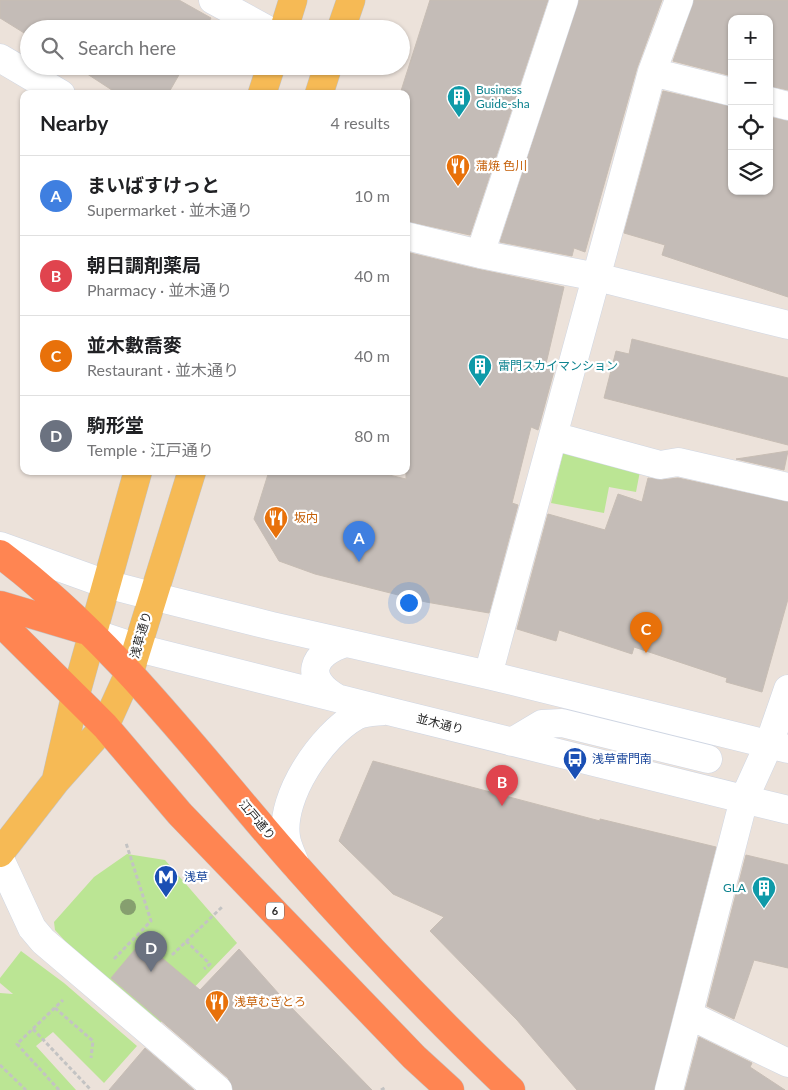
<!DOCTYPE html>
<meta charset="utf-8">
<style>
:root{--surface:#fff;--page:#f6f6f6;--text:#202124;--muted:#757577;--line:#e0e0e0;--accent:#3476ff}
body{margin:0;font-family:Lato,"Noto Sans JP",sans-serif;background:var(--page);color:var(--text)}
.controls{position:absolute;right:15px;top:15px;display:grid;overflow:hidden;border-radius:10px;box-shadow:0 1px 4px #0004}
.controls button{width:45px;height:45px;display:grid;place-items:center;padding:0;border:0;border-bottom:1px solid var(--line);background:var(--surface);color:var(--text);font:25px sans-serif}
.you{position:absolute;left:408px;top:602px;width:18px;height:18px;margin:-12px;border:4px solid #fff;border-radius:50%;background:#1a73e8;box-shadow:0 0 0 8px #1a73e833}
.badge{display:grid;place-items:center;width:32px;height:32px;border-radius:50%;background:var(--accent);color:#fff;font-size:16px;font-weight:700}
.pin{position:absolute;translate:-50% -41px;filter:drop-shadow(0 1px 2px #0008)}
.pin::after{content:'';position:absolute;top:26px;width:18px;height:15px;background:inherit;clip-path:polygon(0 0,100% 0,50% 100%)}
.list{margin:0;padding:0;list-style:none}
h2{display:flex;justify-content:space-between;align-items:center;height:65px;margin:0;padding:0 20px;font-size:21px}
h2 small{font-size:16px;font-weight:400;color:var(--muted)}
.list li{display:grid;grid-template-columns:32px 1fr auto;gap:15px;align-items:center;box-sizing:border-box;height:80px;padding:0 20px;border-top:1px solid var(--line)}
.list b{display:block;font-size:19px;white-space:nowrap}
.list p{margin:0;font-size:16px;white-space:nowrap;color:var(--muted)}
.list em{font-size:16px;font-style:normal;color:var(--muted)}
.icon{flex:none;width:28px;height:28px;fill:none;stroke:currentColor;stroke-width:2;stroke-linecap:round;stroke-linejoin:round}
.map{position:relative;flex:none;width:788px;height:1090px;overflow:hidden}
.search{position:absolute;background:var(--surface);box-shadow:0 1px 4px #0004;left:20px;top:20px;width:390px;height:55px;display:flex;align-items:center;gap:12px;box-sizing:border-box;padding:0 18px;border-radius:28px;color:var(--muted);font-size:19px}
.panel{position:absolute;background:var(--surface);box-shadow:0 1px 4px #0004;left:20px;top:90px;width:390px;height:385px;border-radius:10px}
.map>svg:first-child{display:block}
.green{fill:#bbe594}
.building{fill:#c4bcb7;stroke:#c7bdb4}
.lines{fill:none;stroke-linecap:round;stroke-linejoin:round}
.minor-casing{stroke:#cfd6e3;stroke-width:29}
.major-casing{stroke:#c3c3c3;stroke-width:29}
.highway-casing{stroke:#c3c3c3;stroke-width:29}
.path{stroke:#c3c3c3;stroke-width:3;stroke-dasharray:4 2.5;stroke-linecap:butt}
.minor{stroke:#fff;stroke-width:28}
.major{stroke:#f6ba55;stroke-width:28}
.highway{stroke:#ff8552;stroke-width:28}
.tree{fill:#869f6f}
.labels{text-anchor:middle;stroke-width:4.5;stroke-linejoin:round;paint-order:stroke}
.shield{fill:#fff;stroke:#696969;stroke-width:1}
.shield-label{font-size:11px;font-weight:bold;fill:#292929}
.culture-label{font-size:12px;fill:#0d838f;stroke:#fff;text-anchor:start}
.food-label{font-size:12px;fill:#c56008;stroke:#fff;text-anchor:start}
.street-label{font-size:12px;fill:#292929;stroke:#fff}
.transit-label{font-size:12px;fill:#164399;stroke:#fff;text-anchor:start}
</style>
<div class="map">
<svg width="788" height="1090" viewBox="0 0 788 1090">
<rect width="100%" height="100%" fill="#ece2da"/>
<!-- green -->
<path class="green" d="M565,445L641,466L636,492L609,487L604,513L551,503Z
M127,854L165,860L237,943L155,1028L89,967L55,930L54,922L94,877Z
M21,951L64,983L137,1046L104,1083L53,1032L36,1046L76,1090H0V993L13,994L0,983V978Z"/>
<!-- building -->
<path class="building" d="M0,0H179L211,18L205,29H29V36L0,18Z
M430,0H548L470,235L406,221V94H400Z
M579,0H662L637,68L585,252L574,248L572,256L500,242Z
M694,0H788V90L769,86V19H732V76L673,61Z
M75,66H184L168,94H118Z
M663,91L732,107V191H769V117L788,121V297L662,255L665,245L624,233Z
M406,252L477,269L564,287L545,368L554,371L538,430L531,427L512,503L518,505L489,613L426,602L315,574L279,561L254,519L269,471H372L406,479Z
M632,339L788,378V445L604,398L616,351L629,354Z
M788,451L784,470L736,459Z
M648,478L662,480L678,478L788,502V599L762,692L726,682L727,678L634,647L632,654L559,630L556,641L517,629L548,514L605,530L618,494L642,502Z
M373,761L600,821V819L716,847L654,1090H577L517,1020L430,931L444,917L393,894L339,841Z
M746,855L788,865V968L754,960L734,1019L707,1006Z
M142,941L200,990L239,949L287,1003L372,1090H233L228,1078L111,978Z
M699,1037L752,1063L750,1067L785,1090H685Z
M145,1048L194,1090H109Z"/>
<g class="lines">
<!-- minor casing -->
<g class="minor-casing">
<path id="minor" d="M213,0L266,29
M0,58L61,94
M652,72L732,92
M769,101L788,106
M406,236L480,254L597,277L788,325
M480,254L564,0
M553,436L660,465L678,462L788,487
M0,546L106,584L152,596L272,626L488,675L788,749
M93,633L138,648L384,710L788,810
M488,675L652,72L679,0
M337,698C303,679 311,653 346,643
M512,742L542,724L562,723L708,759
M0,859L32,928L43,941L218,1090
M296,866C293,857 287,846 286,837C280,796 322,735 356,716C364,712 374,712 383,711
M689,1015L788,1063
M669,1090L744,799L769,744L788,689"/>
</g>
<!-- major casing -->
<g class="major-casing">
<path id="major" d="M284,29L293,0
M341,29L351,0
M262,94L271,66
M319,94L328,66
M56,780L75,697L138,471
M0,853L56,781L105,726L130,671L192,471"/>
</g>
<!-- highway casing -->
<g class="highway-casing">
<path id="highway" d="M0,554C119,644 199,756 296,866C365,944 436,1019 511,1090
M0,605L84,630
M0,622L105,726L180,814L414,1057L450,1090"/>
</g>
<!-- path -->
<path class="path" d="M186,941L210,964L204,969
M172,955L222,907
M114,959L151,921L126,843
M55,1008L93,1041L91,1058
M33,1029L91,1090
M0,1065L26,1090
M59,1090L17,1044L63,1000
M381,1090L386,1087"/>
<!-- minor -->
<use href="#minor" class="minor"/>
<!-- major -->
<use href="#major" class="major"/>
<!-- highway -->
<use href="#highway" class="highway"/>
</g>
<!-- trees -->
<circle class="tree" cx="128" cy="907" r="8"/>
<!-- icons -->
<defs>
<g id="building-pin" transform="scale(1.25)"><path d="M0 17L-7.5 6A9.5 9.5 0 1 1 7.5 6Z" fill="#0f9aa8" stroke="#fff"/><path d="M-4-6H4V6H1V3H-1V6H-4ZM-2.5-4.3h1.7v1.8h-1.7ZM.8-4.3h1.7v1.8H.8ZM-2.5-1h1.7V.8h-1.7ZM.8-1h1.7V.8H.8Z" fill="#fff"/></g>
<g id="restaurant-pin" transform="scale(1.25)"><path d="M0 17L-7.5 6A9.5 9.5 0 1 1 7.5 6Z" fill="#e8710a" stroke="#fff"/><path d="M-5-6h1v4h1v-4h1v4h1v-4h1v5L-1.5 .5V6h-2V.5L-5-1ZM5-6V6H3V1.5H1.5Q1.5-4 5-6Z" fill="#fff"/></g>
<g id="bus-pin" transform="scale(1.25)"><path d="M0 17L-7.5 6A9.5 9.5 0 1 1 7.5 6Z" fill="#1a4fb4" stroke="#fff"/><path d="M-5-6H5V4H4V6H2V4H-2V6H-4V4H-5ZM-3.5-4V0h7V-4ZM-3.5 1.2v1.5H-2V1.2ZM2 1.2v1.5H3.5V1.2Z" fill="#fff"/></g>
<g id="metro-pin" transform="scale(1.25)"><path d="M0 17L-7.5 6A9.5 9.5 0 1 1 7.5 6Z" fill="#1a4fb4" stroke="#fff"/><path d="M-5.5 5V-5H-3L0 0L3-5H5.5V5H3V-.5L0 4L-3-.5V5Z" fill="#fff"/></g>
</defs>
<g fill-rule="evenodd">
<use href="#building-pin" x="459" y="97"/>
<use href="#restaurant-pin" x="458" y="166"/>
<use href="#building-pin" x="480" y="366"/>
<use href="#restaurant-pin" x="276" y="518"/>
<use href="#bus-pin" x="575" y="759"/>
<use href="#metro-pin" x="166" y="877"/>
<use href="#building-pin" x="764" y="888"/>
<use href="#restaurant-pin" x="217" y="1002"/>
</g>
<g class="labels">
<!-- shield labels -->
<rect class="shield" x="266" y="902.5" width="18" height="17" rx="4"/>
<g class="shield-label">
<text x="275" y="915">6</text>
</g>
<!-- culture labels -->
<g class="culture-label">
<text x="476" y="94">Business<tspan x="476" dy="14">Guide-sha</tspan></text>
<text x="498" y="370">雷門スカイマンション</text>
<text x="746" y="892" text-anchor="end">GLA</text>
</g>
<!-- food labels -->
<g class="food-label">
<text x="476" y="170">蒲焼 色川</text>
<text x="294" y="522">坂内</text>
<text x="234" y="1006">浅草むぎとろ</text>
</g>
<!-- street labels -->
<g class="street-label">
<text transform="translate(141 635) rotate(-74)" y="4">浅草通り</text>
<text transform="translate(440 724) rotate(14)" y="4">並木通り</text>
<text transform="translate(257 820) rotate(50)" y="4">江戸通り</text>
</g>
<!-- transit labels -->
<g class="transit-label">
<text x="592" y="763">浅草雷門南</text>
<text x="184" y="881">浅草</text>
</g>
</g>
</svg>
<div class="controls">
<button>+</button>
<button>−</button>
<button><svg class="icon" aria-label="locate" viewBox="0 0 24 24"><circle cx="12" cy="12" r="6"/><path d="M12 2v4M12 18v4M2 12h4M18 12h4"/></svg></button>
<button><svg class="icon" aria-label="layers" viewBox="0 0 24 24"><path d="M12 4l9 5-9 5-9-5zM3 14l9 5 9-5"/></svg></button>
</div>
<div class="you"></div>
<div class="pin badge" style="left:359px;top:562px;background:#3f7fe0">A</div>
<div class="pin badge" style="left:502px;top:806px;background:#e0444e">B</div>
<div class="pin badge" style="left:646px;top:653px;background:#e8710a">C</div>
<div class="pin badge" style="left:151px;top:972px;background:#6b7280">D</div>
<div class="search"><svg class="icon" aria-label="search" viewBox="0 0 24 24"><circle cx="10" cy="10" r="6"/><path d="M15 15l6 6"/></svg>Search here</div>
<section class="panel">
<h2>Nearby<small>4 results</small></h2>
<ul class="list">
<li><span class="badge" style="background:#3f7fe0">A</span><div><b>まいばすけっと</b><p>Supermarket · 並木通り</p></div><em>10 m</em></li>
<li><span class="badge" style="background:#e0444e">B</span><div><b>朝日調剤薬局</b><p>Pharmacy · 並木通り</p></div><em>40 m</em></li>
<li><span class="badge" style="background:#e8710a">C</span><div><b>並木數喬麥</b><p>Restaurant · 並木通り</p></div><em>40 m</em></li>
<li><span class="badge" style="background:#6b7280">D</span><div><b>駒形堂</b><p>Temple · 江戸通り</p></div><em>80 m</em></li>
</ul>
</section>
</div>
